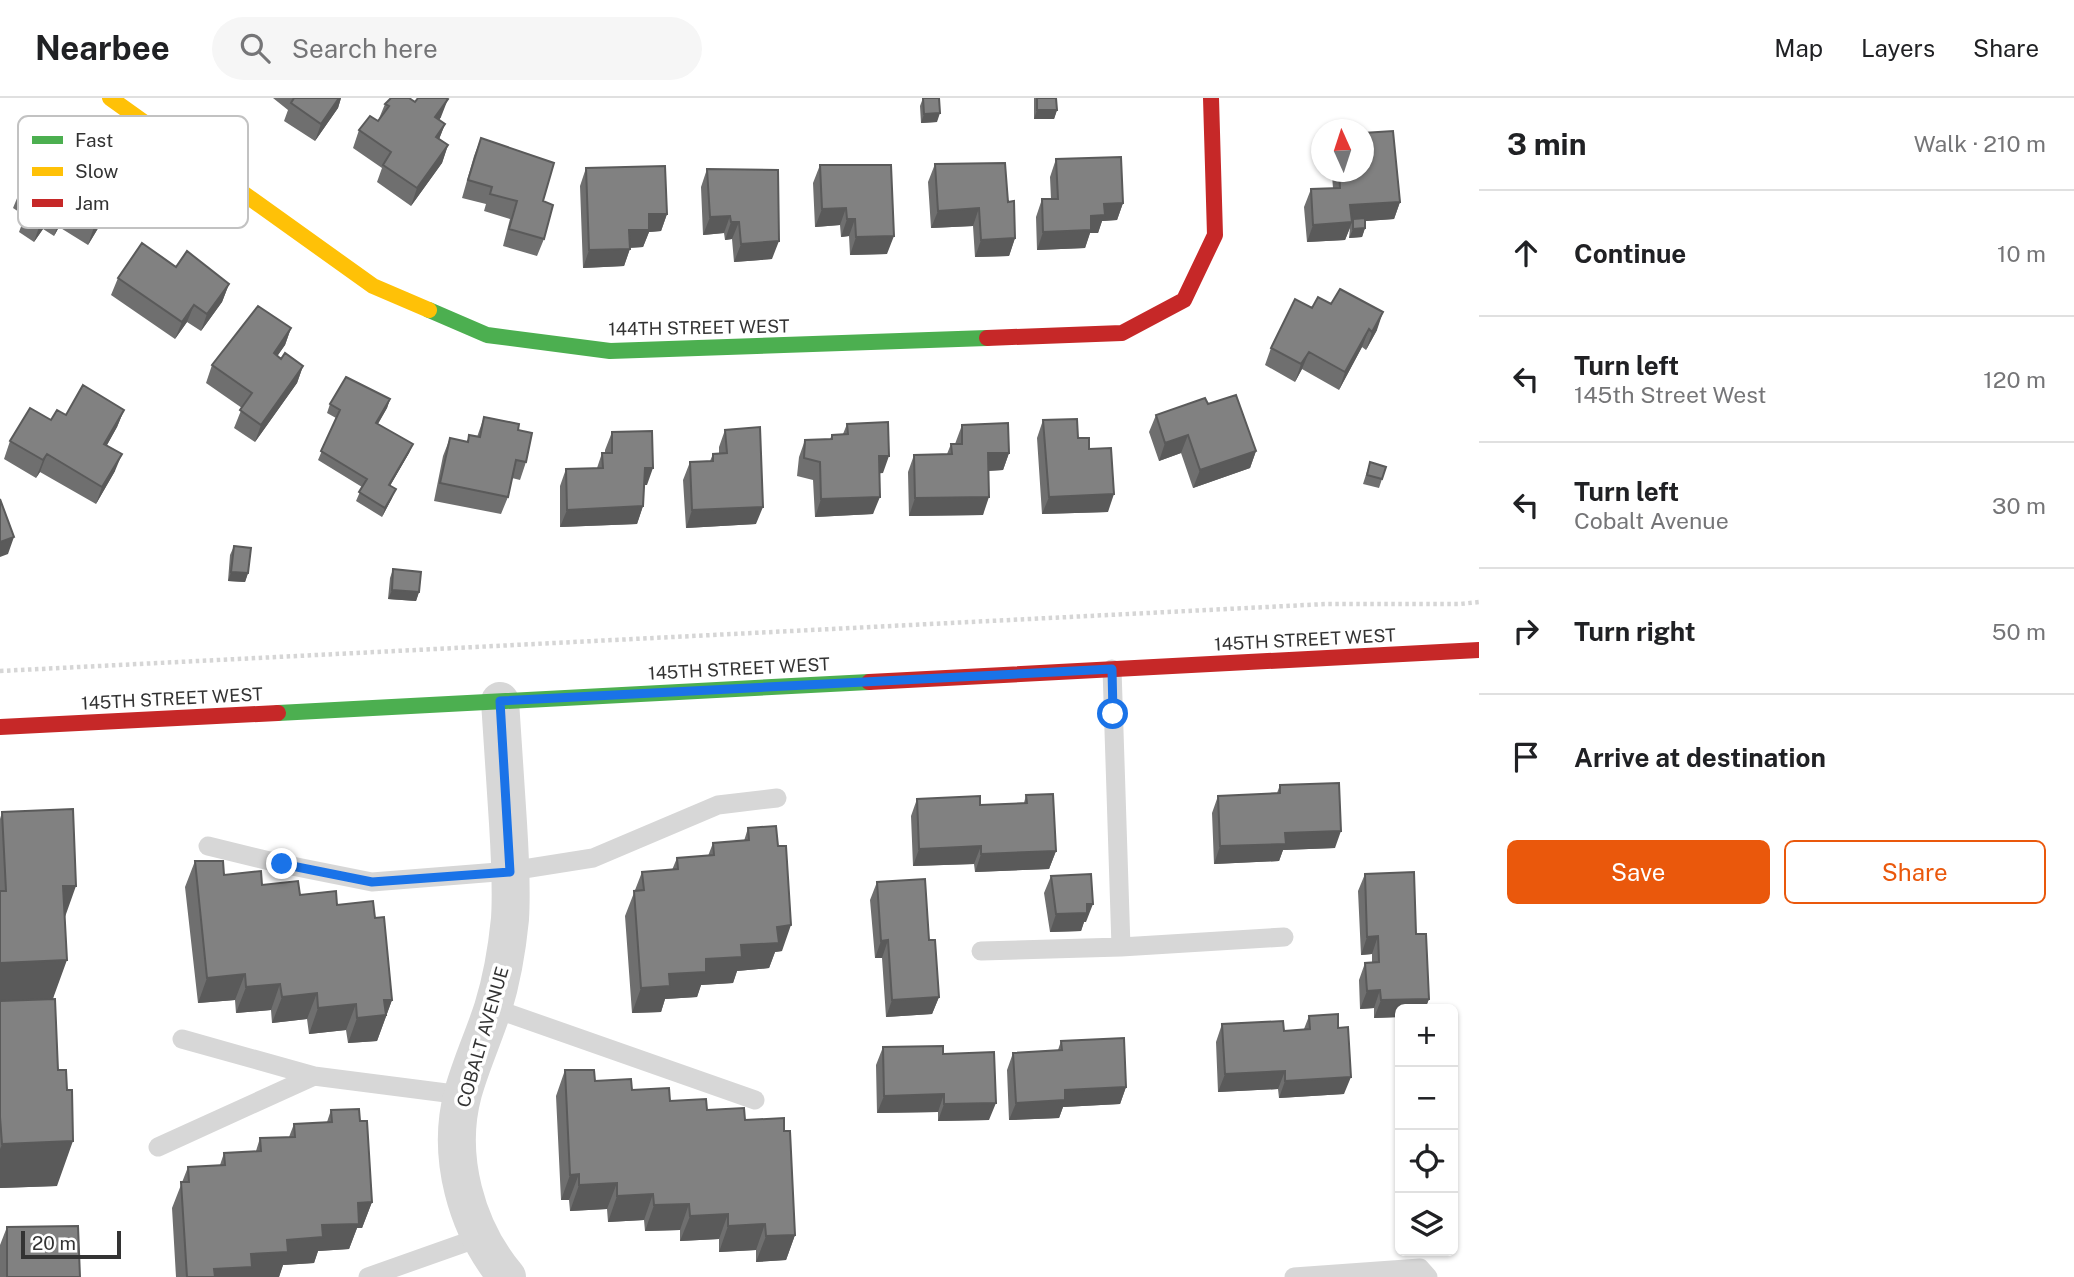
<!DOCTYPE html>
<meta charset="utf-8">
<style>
:root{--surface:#fff;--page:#f6f6f6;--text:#202124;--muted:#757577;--line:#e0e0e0;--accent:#ea580c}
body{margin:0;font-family:"Public Sans",sans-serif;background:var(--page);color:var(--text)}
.controls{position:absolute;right:21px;bottom:21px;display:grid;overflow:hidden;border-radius:10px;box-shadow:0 2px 5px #0004}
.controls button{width:63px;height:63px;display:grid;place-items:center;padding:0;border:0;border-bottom:2px solid var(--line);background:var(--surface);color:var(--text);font:35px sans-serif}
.compass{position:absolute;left:1311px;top:21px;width:63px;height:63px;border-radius:50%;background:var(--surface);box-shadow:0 2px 5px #0004;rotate:357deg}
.scale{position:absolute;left:21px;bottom:18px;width:100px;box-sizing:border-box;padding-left:7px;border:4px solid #333;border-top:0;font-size:19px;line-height:24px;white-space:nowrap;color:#333;-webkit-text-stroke:5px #fff;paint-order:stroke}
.stop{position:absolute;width:21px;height:21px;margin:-16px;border:5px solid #1a73e8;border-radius:50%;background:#fff}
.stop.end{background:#1a73e8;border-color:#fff;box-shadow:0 2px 7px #0008}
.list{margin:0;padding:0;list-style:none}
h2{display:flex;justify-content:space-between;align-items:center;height:91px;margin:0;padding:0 28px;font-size:30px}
h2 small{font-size:23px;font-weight:400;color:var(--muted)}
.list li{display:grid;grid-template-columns:46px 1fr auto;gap:21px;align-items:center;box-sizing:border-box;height:126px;padding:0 28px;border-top:2px solid var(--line)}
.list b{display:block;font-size:26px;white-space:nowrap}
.list p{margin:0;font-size:23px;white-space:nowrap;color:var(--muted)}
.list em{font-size:23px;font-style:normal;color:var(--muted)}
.actions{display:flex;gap:14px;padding:21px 28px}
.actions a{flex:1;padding:16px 0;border:2px solid var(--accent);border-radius:10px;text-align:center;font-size:24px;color:var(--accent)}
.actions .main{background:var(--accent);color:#fff}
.icon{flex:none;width:38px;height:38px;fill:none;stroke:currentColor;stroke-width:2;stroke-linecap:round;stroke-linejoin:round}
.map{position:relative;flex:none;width:1479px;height:1179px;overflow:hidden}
header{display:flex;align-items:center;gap:42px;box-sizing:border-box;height:98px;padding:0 35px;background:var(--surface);border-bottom:2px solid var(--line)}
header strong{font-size:33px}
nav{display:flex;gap:38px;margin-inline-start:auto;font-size:24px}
.search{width:490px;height:63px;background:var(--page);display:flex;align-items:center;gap:18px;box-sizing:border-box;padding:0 24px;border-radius:38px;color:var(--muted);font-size:26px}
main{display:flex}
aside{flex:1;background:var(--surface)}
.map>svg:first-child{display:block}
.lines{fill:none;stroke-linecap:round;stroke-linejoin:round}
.path{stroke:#d6d6d6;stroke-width:4.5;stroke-dasharray:3.5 3.5;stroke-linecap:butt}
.lane{stroke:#d7d7d7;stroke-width:19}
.street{stroke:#d7d7d7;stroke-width:38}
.fast{stroke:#4caf50;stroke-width:16}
.slow{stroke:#ffc107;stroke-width:16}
.jam{stroke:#c62828;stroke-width:16}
.wall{fill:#6f6f6f}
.shaded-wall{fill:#5a5a5a}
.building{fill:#818181;stroke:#5a5a5a;stroke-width:2}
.route{stroke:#1a73e8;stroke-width:9}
.labels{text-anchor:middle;stroke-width:7;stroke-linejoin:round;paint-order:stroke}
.street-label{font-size:18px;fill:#333;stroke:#fff}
.key{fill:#fff;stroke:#c2c2c2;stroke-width:2}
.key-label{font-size:19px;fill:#333}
</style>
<header>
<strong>Nearbee</strong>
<div class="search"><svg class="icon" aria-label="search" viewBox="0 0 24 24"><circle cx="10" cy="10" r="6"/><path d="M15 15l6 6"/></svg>Search here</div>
<nav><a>Map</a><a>Layers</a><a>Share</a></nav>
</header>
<main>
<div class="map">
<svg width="1479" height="1179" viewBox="0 0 1479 1179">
<rect width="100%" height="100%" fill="#fff"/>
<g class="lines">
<!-- path -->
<path class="path" d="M0,573L1326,506H1460L1479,504"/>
<!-- lane -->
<path class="lane" d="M1112,571L1121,849
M208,748L282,766L372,784L511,773L593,760L718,707L777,700
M981,853L1121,849L1284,839
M493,910L755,1002
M182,941L314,978L462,997
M158,1049L314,978
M368,1179L481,1139
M1294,1179L1420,1170L1428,1179"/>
<!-- street -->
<path class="street" d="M500,603C503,644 505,685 508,725C510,757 512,789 510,821C507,851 502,881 493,910C484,938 471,966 463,995C446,1058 466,1130 507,1179"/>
<!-- fast -->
<path class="fast" d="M429,212L487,237L610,253L987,240
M278,615L869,584"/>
<!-- slow -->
<path class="slow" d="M110,0L373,188L429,212"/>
<!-- jam -->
<path class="jam" d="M987,240L1122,235L1184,202L1215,137L1211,0
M869,584L1479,552
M0,629L278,615"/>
</g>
<!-- wall -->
<path class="wall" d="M273,0H341L338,10L315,43L284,23L288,12Z
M923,0L937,24L921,25L920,8Z
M1034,0H1056L1057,12L1054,21H1034Z
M385,6L441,19L439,22L445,26L439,41L448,47L442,65L411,108L377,84L382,70L353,50L359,32L378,23Z
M481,40L543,103L544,141L537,158L503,148L510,121L484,113L486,106L462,100L474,58Z
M1056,61L1123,105L1117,122L1102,123L1098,135H1090L1085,150L1037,152L1036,119L1042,101H1051L1050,79Z
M935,66L1008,104L1015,140L1009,158L975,159L973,128L931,130L928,84Z
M820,67L887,156L850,157L849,138L841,139L840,127L815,129L813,85Z
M586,70L667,116L661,133L649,134L643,149L630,150L624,168L583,170L580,88Z
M707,71L772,161L734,164L732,141L725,142L724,135L703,137L701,89Z
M1334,74H1363L1400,104L1394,121L1365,123V130L1362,139L1349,140L1350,130L1345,142L1307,144L1304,109L1311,91L1333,90L1332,78Z
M20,93L113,99L106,117L88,147L59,129L54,138L43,131L34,144L19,134L25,118L13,110Z
M176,169L229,186L222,204L201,233L187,224L175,241L111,197L118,180Z
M1312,210L1377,232L1366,252L1362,249L1339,292L1302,271L1295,284L1265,267L1271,250Z
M291,230L285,247L277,258L281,261L303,268L297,285L255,344L234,330L242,310L206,285L212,267Z
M390,301L387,310L378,326L413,346L409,355L390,388L392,400L382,419L356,403L362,389L318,362L336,320L327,315L330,306Z
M1208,306L1256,353L1250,370L1193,390L1181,355L1159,363L1149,334L1156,317Z
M124,312L117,329L107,347L115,373L96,406L40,374L36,380L4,361L10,343L66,317Z
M484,319L518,332L526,364L520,382L512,380L508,399L501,416L434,403L443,358L450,340L467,344L469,337L477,339Z
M1043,322L1078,340L1089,351L1108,414L1042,416L1037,340Z
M847,326L883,375H879L873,416L815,419L813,382L797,378L799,359L805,342L830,341L832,337L843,336Z
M962,327L1009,355L1003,372L989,373L983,417L909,418L908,374L914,357L947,356L951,346H955Z
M725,332L756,426L686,430L683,382L690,364L710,363L713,356L719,355V349Z
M612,334L647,387H644L643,408L637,426L560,429V388L566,371L597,370L602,355H605V352Z
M1370,364L1386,369L1379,390L1363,386Z
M234,448L248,475L245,484L228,483L230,457Z
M393,471L419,494L416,503L388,501L390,480Z
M1280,687L1335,750L1283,752L1279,763L1214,766L1212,715L1218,698L1277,695Z
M1026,697L1056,753L1049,771L975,774L974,766L913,768L911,718L917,701L980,707L1024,705Z
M2,714L65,820L53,901L57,1088L0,1090V721Z
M748,730L782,853L775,854L769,870L737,873L733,885L701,887L697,899L665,901L661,914L632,915L625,818L642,774L672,772L677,760L708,758L713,745L744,743Z
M195,763L224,777L337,807L375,820L392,902L377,943L348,945L346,932L309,936L307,921L272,925L271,912L236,915L235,902L198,905L185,789Z
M1365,776L1416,836L1429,901L1425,911H1400V919L1374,920V910L1360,911L1359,882L1365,865L1372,864V856L1361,857L1358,793Z
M1051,778L1086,824H1084L1081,833L1050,834L1044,795Z
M877,784L929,842L939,899L932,916L886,919L882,860H875L870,802Z
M1309,918L1344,996L1279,1000L1278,991L1218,994L1216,944L1222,926L1284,933L1304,931Z
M1061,943L1126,989L1120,1006L1063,1009L1059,1020L1009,1022L1007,972L1013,955L1058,952Z
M883,949L943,956L989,1022L938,1023V1014L877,1015L876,967Z
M565,972L595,983L784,1033L795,1137L786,1162L756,1164V1152L719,1154V1141L680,1143V1132L645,1133L644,1122L608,1124L607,1111L570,1113L569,1102H561L556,998Z
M331,1012L360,1023L372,1104L362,1130H357L349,1151L318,1153L314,1165L283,1167L279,1179H176L172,1110L188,1069L220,1067L224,1055L256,1053L260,1040L289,1039L294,1026L327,1024Z
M7,1129L80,1179H0V1147Z"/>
<!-- shaded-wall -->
<path class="shaded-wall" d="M339,0H341L338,10L315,43L321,26Z
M448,1L441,19L429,36L435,19Z
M1037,12H1057L1054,21H1034Z
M940,15L937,24L921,25L924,16Z
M445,26L438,44L436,39Z
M448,47L442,65L411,108L417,90Z
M113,99L106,117L88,147L94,129Z
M1400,104L1394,121L1353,124V121L1352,124L1350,107Z
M1123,105L1117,122L1102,123L1098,135H1090L1085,150L1037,152L1043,134L1091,118L1104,106Z
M846,110L840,127L815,129L822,111Z
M979,110L973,128L931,130L938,113Z
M66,112L59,129L54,138L60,120Z
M49,113L43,131L34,144L40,126Z
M649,116H667L661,133L649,134L643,149L623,150L629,132Z
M730,118L724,135L703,137L710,119Z
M847,121H855L849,138L841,139Z
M731,124H739L732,141L725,142Z
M1352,124L1345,142L1307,144L1313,127Z
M1365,130L1362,139L1349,140L1353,131Z
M894,138L887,156L850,157L856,139Z
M1015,140L1009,158L975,159L981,142Z
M779,143L772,161L734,164L741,146Z
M630,151L624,168L583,170L589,152Z
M229,186L222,204L201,233L207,216Z
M194,207L187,224L175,241L182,224Z
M1383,214L1377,232L1366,252L1372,234Z
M291,230L285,247L267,273L274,255Z
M1369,231L1362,249L1339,292L1345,274Z
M1309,254L1302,271L1295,284L1301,266Z
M303,268L297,285L255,344L261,327Z
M390,301L387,310L373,334L376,325Z
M124,312L117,329L98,363L104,346Z
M1188,337L1181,355L1159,363L1165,345Z
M413,346L409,355L385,396L389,387Z
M1256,353L1250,370L1193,390L1200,372Z
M988,355H1009L1003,372L982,373Z
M47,356L40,374L36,380L43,362Z
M122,356L115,373L96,406L102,389Z
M879,358H889L883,375L873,376Z
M645,370H653L647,387H638Z
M396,391L392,400L382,419L385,410Z
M1114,396L1108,414L1042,416L1049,399Z
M880,399L873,416L815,419L821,401Z
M989,399L983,417L909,418L915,400Z
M643,408L637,426L560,429L567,412Z
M763,409L756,426L686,430L692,412Z
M14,439L8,456L0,459V444Z
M231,474L248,475L245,484L228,483Z
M392,492L419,494L416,503L388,501Z
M1341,733L1335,750L1283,752L1279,763L1214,766L1220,748L1285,735Z
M981,748L974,766L913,768L919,751Z
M1056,753L1049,771L975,774L981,756Z
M63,788H76L60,833Z
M1087,806H1093L1086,824H1084L1081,833L1050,834L1056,816Z
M791,827L782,853L775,854L769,870L737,873L733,885L701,887L697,899L665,901L661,914L632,915L641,890L669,876L741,847L777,829Z
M1378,838L1372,856L1361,857L1367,839Z
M888,842L882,860H875L881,843Z
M67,862L51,906L0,909V865Z
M245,876L235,902L198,905L207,880Z
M280,886L271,912L236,915L246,889Z
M1380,892L1374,910L1360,911L1367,893Z
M317,895L307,921L272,925L282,899Z
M939,899L932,916L886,919L892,902Z
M1429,901L1425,911H1400V919L1374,920L1381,902Z
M384,902H392L377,943L348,945L357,920Z
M356,906L346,932L309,936L318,910Z
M1285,973L1278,991L1218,994L1225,976Z
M1351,979L1344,996L1279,1000L1285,983Z
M1126,989L1120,1006L1063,1009L1059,1020L1009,1022L1016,1005L1065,992Z
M944,996L938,1014L877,1015L884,998Z
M996,1005L989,1022L938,1023L944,1006Z
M73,1043L57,1088L0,1090V1051L2,1046Z
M579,1076L569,1102H561L570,1077Z
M617,1085L607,1111L570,1113L579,1087Z
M653,1096L644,1122L608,1124L617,1098Z
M372,1104L362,1130H357L349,1151L318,1153L314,1165L283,1167L279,1179H211L214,1171L322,1127L358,1105Z
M689,1106L680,1132L645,1133L654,1107Z
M728,1116L719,1141L680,1143L690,1118Z
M765,1126L756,1152L719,1154L728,1128Z
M795,1137L786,1162L756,1164L766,1138Z"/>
<!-- building -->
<path class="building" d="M294,0H339L321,26L291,5Z
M391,0H409L415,4L418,0H446L448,1L435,19L445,26L436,39L448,47L417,90L383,67L391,54L359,32L370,18L378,23L389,8L385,6Z
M923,0H939L940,15L924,16Z
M1037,0H1056L1057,12H1037Z
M1393,33L1400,104L1350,107L1352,124L1313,127L1311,91L1340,90L1339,74H1363V35Z
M481,40L554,65L543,103L553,107L544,141L509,131L517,103L490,96L492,89L468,82Z
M1121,59L1123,105L1104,106L1105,117L1091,118V132L1043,134L1042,101H1058L1056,61Z
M1005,65L1008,104L1014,103L1015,140L981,142L979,110L938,113L935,66Z
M820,67H891L894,138L856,139L855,121H847L846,110L822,111Z
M665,68L667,116H649V132H629L630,151L589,152L586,70Z
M707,71L778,72L779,143L741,146L739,124H731L730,118L710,119Z
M1365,120V130L1353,131V121Z
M142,145L176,169L187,153L229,186L207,216L194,207L182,224L118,180Z
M1340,191L1383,214L1372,234L1369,231L1345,274L1309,254L1301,266L1271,250L1295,201L1312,210L1318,199L1331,206Z
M258,208L291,230L274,255L281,261L285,255L303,268L261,327L240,312L252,295L212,267Z
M346,279L390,301L376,325L413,346L389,387L396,391L385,410L359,394L367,381L321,353L340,312L330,306Z
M83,287L124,312L104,346L122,356L102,389L47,356L43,362L10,343L30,310L51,322L57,312L66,317Z
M1236,297L1256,353L1200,372L1188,337L1165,345L1156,317L1205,300L1208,306Z
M484,319L519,326L518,332L532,335L526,364L516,362L508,399L440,385L450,340L468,344L469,337L480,339Z
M1077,321L1078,340H1089V351L1111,350L1114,396L1049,399L1043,322Z
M888,324L889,358H879L880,399L821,401L820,364L804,360L805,342L832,341V337L848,336L847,326Z
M1008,325L1009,355H988L989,399L915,400L914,357L952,356L951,346H962V327Z
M760,329L763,409L692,412L690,364L713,363V356L727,355L725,332Z
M652,333L653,370H645L643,408L567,412L566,371L603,370L602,355H612V334Z
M1370,364L1386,369L1382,381L1367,377Z
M0,401L14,439L0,444Z
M234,448L251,450L248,475L231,474Z
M393,471L421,474L419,494L392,492Z
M1339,685L1341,733L1285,735L1286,746L1220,748L1218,698L1280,695V687Z
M1053,696L1056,753L981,756V748L919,751L917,701L980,698V707L1027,705L1026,697Z
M73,711L76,788H63L67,862L0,865V793H6L2,714Z
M776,728L778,748H786L791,827L777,829L779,845L741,847L742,859L706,861V874L669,876L670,888L641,890L634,793L644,792L642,774L678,771L677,760L714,757L713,745L749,742L748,730Z
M195,763H223L224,777L261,773L262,787L298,783L300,797L336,793L337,807L373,803L375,820L384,819L392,902H384L386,917L357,920L356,906L318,910L317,895L282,899L280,886L246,889L245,876L207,880Z
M1414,774L1416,836H1426L1429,901L1381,902L1380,892L1367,893L1365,865L1379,864L1378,838L1367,839L1365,776Z
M1091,776L1093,806H1087V815L1056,816L1051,778Z
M925,781L929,842H935L939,899L892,902L888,842L881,843L877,784Z
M55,901L58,972H66L67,992H72L73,1043L2,1046L0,1019V903Z
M1338,916V930L1348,929L1351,979L1285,983V973L1225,976L1222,926L1283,923L1284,933L1310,931L1309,918Z
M1124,940L1126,989L1065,992V1002L1016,1005L1013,955L1062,952L1061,943Z
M943,948V956L994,954L996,1005L944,1006V996L884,998L883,949Z
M565,972H594L595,983L631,981L632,992L669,990L670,1003L706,1001L707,1012L744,1010L745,1022L784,1020V1033H790L795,1137L766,1138L765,1126L728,1128V1116L690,1118L689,1106L654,1107L653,1096L617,1098V1085L579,1087V1076L570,1077Z
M359,1011L360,1023H367L372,1104L358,1105L359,1126L322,1127L323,1139L287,1142L288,1154L251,1156L252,1169L214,1171L215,1179H187L181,1084H189L188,1069L225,1067L224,1055L261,1053L260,1040L295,1039L294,1026L332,1024L331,1012Z
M78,1128L80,1179H7V1129Z"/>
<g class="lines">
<!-- route -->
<path class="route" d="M282,766L372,784L510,774L500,603L1112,571L1113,616"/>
</g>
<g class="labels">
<!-- street labels -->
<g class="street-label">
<text transform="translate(699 230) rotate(-1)" y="6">144TH STREET WEST</text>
<text transform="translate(1305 542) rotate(-3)" y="6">145TH STREET WEST</text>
<text transform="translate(739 571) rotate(-3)" y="6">145TH STREET WEST</text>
<text transform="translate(172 601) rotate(-3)" y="6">145TH STREET WEST</text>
<text transform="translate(483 939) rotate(-74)" y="6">COBALT AVENUE</text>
</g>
</g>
<!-- legend -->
<rect x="18" y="18" width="230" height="112" rx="10" class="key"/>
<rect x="32" y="38" width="31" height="8" fill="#4caf50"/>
<rect x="32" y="69" width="31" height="9" fill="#ffc107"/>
<rect x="32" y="101" width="31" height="8" fill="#c62828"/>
<g class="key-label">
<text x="75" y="49">Fast</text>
<text x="75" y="80">Slow</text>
<text x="75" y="112">Jam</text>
</g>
</svg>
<div class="controls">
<button>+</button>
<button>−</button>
<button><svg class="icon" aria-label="locate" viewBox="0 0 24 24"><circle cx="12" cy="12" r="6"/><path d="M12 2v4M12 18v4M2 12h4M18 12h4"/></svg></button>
<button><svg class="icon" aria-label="layers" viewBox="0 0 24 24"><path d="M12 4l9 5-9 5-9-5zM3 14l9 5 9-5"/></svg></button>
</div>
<svg class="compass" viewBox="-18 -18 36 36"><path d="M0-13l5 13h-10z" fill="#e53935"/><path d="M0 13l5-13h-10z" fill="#757577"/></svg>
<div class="scale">20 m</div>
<div class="stop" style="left:1113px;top:616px"></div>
<div class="stop end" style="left:282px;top:766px"></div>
</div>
<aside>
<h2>3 min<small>Walk · 210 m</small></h2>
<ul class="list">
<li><svg class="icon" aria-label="ahead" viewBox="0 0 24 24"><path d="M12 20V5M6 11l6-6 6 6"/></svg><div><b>Continue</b></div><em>10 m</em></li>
<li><svg class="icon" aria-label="left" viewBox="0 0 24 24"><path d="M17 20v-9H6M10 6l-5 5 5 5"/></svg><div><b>Turn left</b><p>145th Street West</p></div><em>120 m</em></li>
<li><svg class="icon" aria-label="left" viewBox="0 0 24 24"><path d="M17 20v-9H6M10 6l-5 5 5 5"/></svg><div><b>Turn left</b><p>Cobalt Avenue</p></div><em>30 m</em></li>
<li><svg class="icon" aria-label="right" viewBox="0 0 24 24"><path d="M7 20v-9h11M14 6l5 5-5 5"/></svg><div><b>Turn right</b></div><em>50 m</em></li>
<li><svg class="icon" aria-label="arrive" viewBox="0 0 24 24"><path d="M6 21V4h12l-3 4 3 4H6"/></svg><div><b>Arrive at destination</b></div></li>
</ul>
<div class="actions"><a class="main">Save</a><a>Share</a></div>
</aside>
</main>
